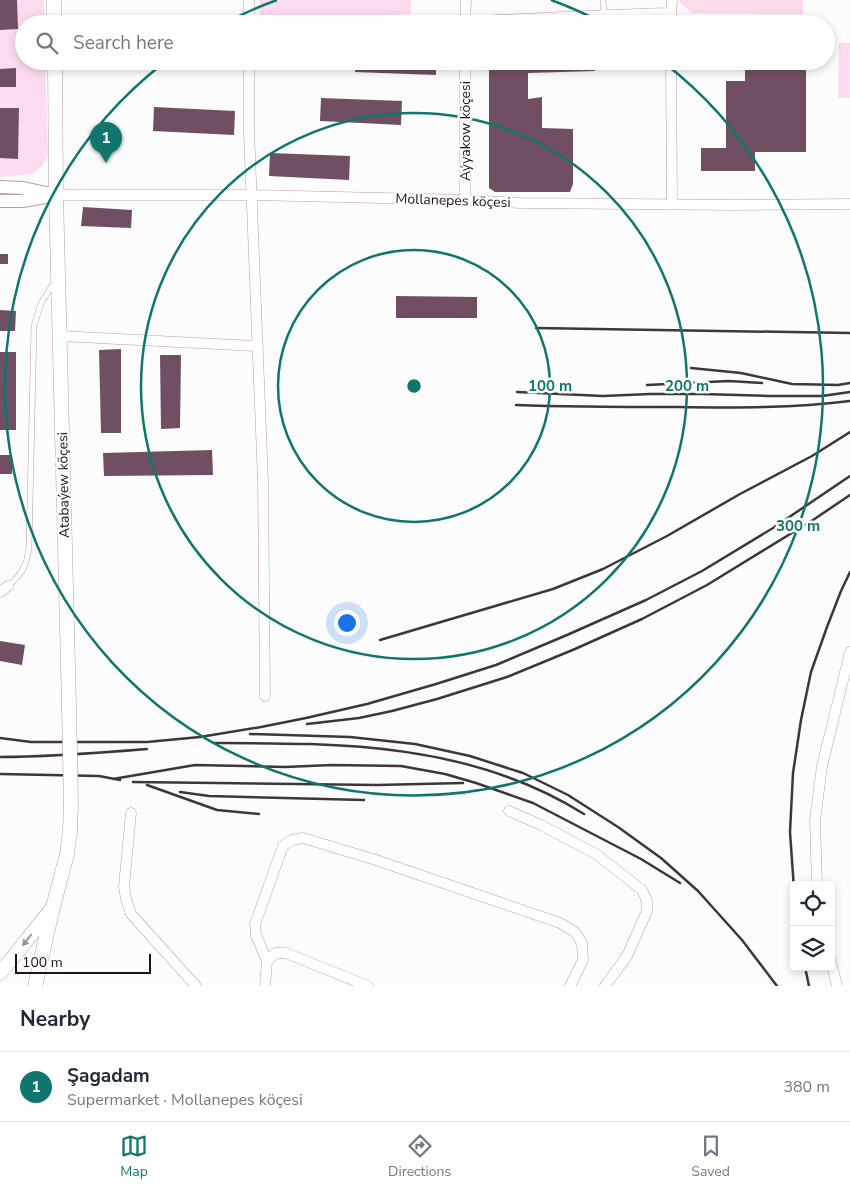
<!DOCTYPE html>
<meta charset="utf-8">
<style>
:root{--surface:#fff;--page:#f6f6f7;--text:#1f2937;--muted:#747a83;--line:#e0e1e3;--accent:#0f766e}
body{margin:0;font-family:"Nunito Sans",sans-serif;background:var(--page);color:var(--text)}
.controls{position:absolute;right:15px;bottom:15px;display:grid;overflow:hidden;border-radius:5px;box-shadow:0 2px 8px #0003}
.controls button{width:45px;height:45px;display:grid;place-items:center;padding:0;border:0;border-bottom:1px solid var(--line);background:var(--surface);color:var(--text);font:25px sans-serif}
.scale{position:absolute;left:15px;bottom:12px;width:136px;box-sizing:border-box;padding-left:5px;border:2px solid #1e1219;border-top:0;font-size:14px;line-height:18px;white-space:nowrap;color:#1e1219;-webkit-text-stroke:4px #fcfcfc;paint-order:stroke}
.you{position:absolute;left:346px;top:622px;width:18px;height:18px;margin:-12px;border:4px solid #fff;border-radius:50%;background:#1a73e8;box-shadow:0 0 0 8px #1a73e833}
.badge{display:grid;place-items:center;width:32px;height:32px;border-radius:50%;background:var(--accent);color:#fff;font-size:16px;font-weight:700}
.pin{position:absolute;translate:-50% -41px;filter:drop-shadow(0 1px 2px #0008)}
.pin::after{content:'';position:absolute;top:26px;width:18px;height:15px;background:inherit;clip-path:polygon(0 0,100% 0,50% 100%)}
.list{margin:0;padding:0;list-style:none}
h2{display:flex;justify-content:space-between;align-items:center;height:65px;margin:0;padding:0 20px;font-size:21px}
h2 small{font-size:16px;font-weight:400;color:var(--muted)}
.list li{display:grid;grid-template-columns:32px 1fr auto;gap:15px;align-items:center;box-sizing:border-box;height:70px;padding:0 20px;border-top:1px solid var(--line)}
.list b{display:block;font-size:19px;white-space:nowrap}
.list p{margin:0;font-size:16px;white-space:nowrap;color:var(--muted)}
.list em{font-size:16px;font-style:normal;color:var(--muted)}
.icon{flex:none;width:28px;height:28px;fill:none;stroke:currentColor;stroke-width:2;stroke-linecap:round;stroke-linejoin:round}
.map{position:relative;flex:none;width:850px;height:986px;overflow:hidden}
.search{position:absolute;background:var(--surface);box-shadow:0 2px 8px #0003;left:15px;right:15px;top:15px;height:55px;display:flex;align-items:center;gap:12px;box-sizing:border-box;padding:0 18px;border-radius:28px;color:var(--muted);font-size:19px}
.sheet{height:135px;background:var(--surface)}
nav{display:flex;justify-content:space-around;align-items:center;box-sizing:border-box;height:70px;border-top:1px solid var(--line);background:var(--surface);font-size:14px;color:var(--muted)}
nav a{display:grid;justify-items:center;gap:2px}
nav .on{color:var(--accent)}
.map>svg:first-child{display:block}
.green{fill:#fddbee}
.building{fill:#714f62}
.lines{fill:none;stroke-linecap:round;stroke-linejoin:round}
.service-casing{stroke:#bd9bae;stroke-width:6}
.minor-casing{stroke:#bd9bae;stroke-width:11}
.tertiary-casing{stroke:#bd9bae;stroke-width:14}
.secondary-casing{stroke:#bd9bae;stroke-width:15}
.service{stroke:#fff;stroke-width:5}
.minor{stroke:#fff;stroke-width:10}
.tertiary{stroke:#fff;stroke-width:12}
.secondary{stroke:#fff;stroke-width:14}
.rail{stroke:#3f353b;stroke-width:2.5}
.secondary-bridge-casing{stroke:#bd9bae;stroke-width:15;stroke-linecap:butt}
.secondary-bridge{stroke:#fff;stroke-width:14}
.oneway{fill:#9a9498}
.ring{fill:none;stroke:#0f766e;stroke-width:2.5}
.labels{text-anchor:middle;stroke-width:5;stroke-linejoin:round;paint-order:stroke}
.street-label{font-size:14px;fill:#1e1219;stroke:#fcfcfc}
.centre{fill:#0f766e;stroke:#fcfcfc;stroke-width:2.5}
.ring-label{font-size:15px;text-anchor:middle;font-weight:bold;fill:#0f766e;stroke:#fcfcfc;stroke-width:5;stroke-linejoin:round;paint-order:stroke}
</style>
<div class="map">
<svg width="850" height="986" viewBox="0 0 850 986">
<rect width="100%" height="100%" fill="#fcfcfc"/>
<!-- green -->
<path class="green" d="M0,0H44V24H24V61H45L48,155L42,166L32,174L0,177Z
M259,0H411V14L260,20Z
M680,0H803V14L693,13L680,3Z
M839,43H850V98H838Z"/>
<!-- building -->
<path class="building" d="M0,0H17L18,29L0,30Z
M356,61H436V75L355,72Z
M531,61H595V71L528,73V99L542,97V128L573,129V184L570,192H495L489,188V65L531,67Z
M745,64H806V152H755V171H701V148H726V81H745Z
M16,68V87H0V69Z
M321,98L402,101L401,125L320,121Z
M154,107L235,111L234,135L153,131Z
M0,108H19L18,159L0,158Z
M270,153L350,156L349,180L269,176Z
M83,207L132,210L131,228L81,226Z
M0,254H8V264H0Z
M396,296L477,297V318H396Z
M0,310L16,311L15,331H0Z
M121,349V433H101L99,350Z
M0,352H16V430H0Z
M160,355H181L180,428L161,429Z
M212,450L213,475L104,476L103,453Z
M0,455H12V474H0Z
M0,641L25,645L22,665L0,661Z"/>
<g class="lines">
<!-- service casing -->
<g class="service-casing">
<path id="service" d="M603,0L604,14
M8,586C22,574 27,566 29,547L34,326L41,303L55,281"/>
</g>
<!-- minor casing -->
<g class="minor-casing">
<path id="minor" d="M249,0V24
M410,24C497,21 584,15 671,13L672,0
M465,24L466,0
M249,61V131L263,481L265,696
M671,61L672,204
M56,195H251L465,200L520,203L735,205L850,204
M465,200V61
M60,336L258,346
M0,592L8,586
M509,811L541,825L596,854L642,890L647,901V911L627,956L605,986
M131,813L124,886L126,899L131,914L196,986
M817,885L815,820L822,766L850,652
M267,961L276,953H286L368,986
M831,962L837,986
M265,986L267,961L256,935L255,924L283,846L292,840L303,838L376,860L560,923L575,932L582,943L583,960L570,986"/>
</g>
<!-- tertiary casing -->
<g class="tertiary-casing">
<path id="tertiary" d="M0,187L23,188L56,195
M0,201H23L50,196"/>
</g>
<!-- secondary casing -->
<g class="secondary-casing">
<path id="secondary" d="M54,0V24
M55,61L56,195L69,705
M0,973L14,956L50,911
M35,986L53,907L67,854L70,831L71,804"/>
</g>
<!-- service -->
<use href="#service" class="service"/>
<!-- minor -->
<use href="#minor" class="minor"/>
<!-- tertiary -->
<use href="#tertiary" class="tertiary"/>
<!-- secondary -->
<use href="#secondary" class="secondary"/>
<!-- rail -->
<path class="rail" d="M536,328L850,333
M691,368L741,373L792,384L838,385L850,383
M647,385L729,381L762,383
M517,392L603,396L650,394H702L769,396H822L850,392
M516,405C571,407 625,407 679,407C736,408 793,408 850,401
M380,640L553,589L603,569L667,536L740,494L812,456L850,432
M307,724L359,718L392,711L437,699L507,677L575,649L642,619L707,585L813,520L850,495
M250,734L350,737L415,744L470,756L523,773L568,795L618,827L661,858L698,891L742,940L777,986
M0,738L31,742H147L200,737L261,727L306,718L367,704L436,684L496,665L567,635L646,600L702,571L773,528L850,476
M214,743C343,743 471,743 584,814
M0,757C49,757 98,753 147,749
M0,774L99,776L120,780
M113,779L195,765L285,767L332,765L401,766L445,774L476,783L533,803L641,859L680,883
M133,782L377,785L463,783
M147,785L217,810L259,814
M180,792L209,796L364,800
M794,889L790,832L793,773L801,720L811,672L827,627L841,591L850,572
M805,967L809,986"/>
<!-- secondary-bridge casing -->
<g class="secondary-bridge-casing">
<path id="secondary-bridge" d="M69,705L71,804"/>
</g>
<!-- secondary-bridge -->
<use href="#secondary-bridge" class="secondary-bridge"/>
</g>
<!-- one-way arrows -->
<defs><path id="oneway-solid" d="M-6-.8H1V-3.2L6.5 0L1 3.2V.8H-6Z" transform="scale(1.25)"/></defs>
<use class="oneway" href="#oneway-solid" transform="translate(27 940) rotate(128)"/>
<!-- distance rings -->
<g class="ring">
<circle cx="414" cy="386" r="136"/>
<circle cx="414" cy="386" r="273"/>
<path d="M225 23A409 409 0 0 1 277 0M551 0A409 409 0 0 1 603 23M663 62A409 409 0 1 1 165 62"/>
</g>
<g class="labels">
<!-- street labels -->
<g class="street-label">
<text transform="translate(465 131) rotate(-90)" y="5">Aýyakow köçesi</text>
<text transform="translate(453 200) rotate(2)" y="5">Mollanepes köçesi</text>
<text transform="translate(63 485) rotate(-91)" y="5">Atabaýew köçesi</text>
</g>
</g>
<circle cx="414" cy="386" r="8" class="centre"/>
<g class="ring-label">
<text x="550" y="391">100 m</text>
<text x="687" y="391">200 m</text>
<text x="798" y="531">300 m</text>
</g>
</svg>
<div class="controls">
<button><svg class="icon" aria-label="locate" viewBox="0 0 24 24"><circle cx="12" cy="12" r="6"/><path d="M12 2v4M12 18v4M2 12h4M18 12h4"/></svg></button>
<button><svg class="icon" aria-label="layers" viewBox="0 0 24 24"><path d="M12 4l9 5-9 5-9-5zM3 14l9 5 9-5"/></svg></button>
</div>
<div class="scale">100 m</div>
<div class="you"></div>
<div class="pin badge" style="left:106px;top:163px">1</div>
<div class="search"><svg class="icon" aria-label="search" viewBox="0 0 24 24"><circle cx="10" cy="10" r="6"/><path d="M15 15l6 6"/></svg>Search here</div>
</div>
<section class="sheet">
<h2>Nearby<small></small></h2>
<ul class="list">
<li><span class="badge">1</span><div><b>Şagadam</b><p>Supermarket · Mollanepes köçesi</p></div><em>380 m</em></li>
</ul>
</section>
<nav>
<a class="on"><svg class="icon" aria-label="map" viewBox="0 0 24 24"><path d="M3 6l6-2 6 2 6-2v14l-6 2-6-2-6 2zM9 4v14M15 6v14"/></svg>Map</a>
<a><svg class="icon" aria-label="directions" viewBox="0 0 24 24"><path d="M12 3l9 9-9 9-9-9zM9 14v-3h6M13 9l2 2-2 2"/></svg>Directions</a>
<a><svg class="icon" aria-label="saved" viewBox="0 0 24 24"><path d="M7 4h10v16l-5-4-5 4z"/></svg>Saved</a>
</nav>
